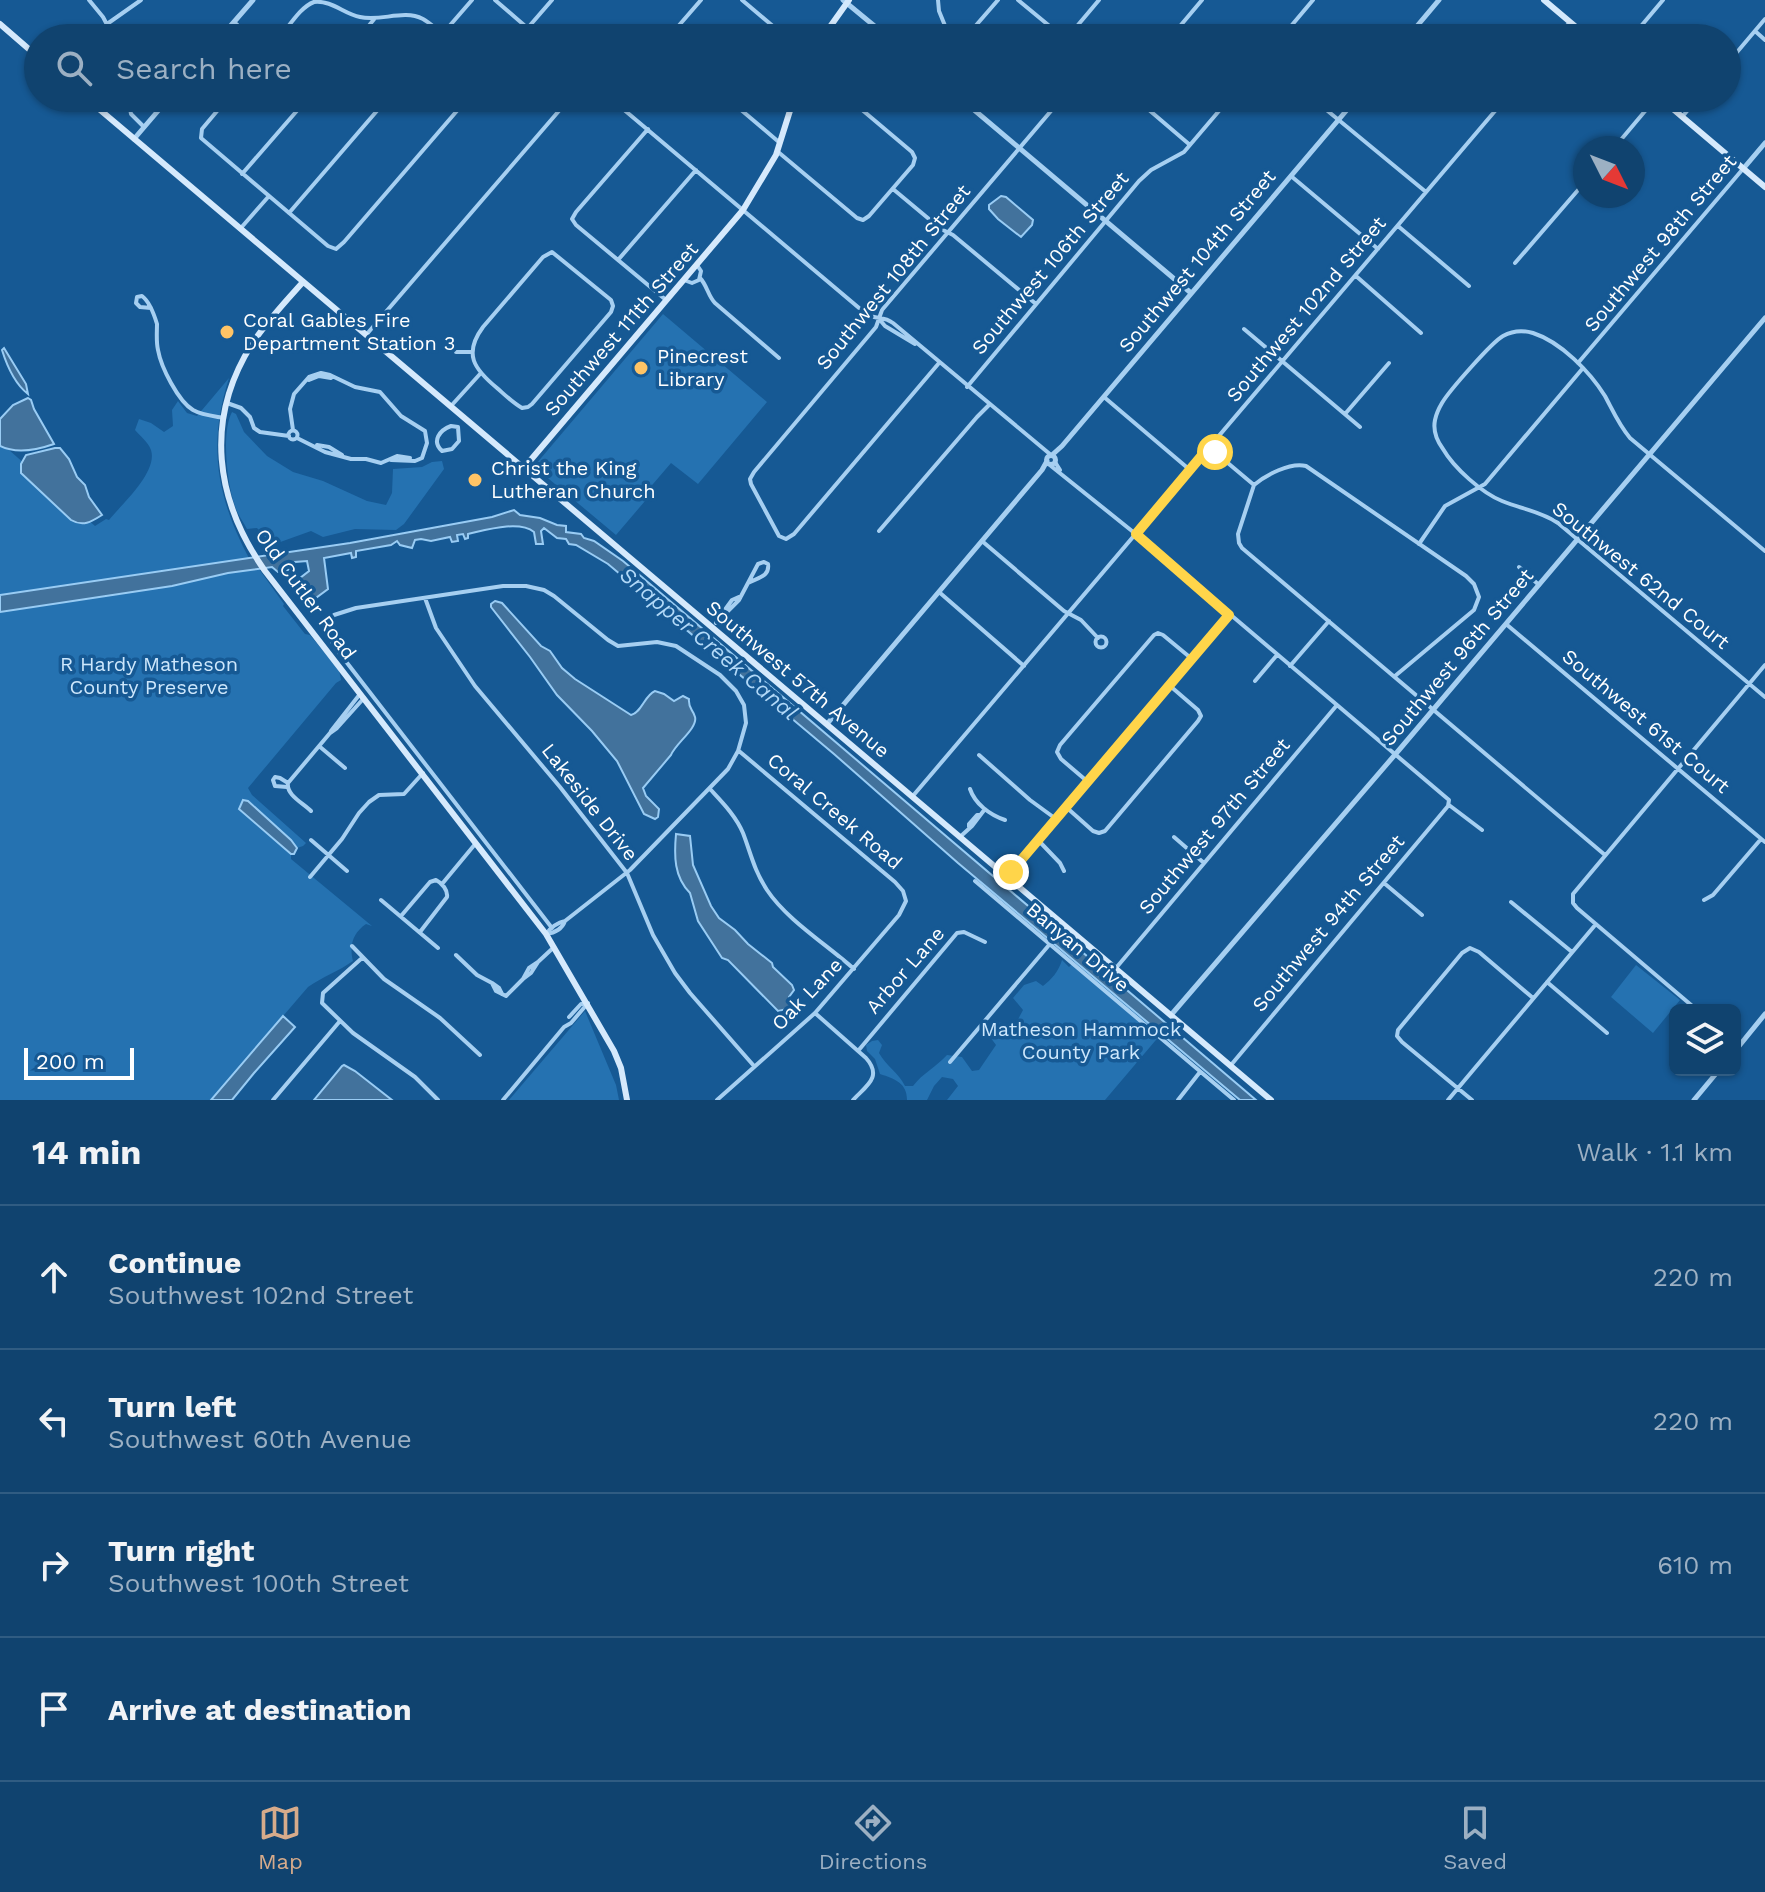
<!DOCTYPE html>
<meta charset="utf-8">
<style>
:root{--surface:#10436f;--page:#194a74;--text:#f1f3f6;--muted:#9cb0c3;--line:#305c82;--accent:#d6ab8b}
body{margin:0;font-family:"Work Sans",sans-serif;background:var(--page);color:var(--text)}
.controls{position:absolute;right:24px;bottom:24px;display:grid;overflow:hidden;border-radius:12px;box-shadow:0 2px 6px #0004}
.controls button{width:72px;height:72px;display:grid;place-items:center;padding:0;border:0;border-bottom:2px solid var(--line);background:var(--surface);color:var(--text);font:40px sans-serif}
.compass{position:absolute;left:1573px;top:136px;width:72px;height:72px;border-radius:50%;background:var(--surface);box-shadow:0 2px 6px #0004;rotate:132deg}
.scale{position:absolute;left:24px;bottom:20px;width:110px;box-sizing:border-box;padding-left:8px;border:4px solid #fff;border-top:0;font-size:22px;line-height:28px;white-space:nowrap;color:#fff;-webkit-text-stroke:6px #165994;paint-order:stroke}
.stop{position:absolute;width:24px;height:24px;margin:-18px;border:6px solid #ffd54a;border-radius:50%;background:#fff}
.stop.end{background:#ffd54a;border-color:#fff;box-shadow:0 2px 8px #0008}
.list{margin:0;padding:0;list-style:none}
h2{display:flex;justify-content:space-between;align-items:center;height:104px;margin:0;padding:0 32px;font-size:34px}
h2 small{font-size:26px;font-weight:400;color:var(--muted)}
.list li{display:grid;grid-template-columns:52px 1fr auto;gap:24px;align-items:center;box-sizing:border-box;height:144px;padding:0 32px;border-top:2px solid var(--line)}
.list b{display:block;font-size:30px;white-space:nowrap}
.list p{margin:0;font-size:26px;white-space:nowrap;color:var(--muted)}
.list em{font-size:26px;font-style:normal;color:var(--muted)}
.icon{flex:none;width:44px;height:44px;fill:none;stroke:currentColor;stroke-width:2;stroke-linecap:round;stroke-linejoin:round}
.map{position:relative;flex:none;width:1765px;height:1100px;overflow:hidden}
.search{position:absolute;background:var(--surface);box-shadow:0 2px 6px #0004;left:24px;right:24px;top:24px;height:88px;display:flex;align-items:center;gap:20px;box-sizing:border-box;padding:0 28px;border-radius:44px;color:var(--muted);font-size:30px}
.sheet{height:680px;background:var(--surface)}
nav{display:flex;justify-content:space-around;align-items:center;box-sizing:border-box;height:112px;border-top:2px solid var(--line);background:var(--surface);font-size:22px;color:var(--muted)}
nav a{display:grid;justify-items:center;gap:4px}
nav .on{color:var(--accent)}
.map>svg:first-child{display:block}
.green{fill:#2572b1}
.water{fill:#42729c;stroke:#99ccf4;stroke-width:2}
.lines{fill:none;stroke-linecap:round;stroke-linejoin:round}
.minor{stroke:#a6cff1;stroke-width:4}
.tertiary{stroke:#a6cff1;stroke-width:5}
.secondary{stroke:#d5e9fc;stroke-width:6}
.route{stroke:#ffd54a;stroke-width:10}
.poi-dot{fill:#ffc466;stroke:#165994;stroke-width:3}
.labels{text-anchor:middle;stroke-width:7;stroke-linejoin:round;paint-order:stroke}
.street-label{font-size:20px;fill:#fff;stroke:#165994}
.poi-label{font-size:20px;fill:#fff;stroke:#165994;text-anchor:start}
.park-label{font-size:20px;fill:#cde7fc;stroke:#165994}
.water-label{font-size:22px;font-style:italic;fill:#b2d9f8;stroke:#165994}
</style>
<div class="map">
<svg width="1765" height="1100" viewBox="0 0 1765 1100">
<rect width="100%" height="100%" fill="#165994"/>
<!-- green -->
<path class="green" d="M663,314L767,402L698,484L671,463L647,491L651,494L616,535L537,469L536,464Z
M229,378C205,452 220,507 255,569H259L284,604L283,606L305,634L310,635L339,670L341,680L336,683L248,788L252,795L306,843L303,846L297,848L291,839L239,808L291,854V859L372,926L366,924C353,933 349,945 353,961C339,971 322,977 308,987L211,1100H0V442L95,526L106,519L109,520C122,504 158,472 151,450C148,442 140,436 135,430L139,419L151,423L164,432L173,426L172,410L178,401L187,413L197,416Z
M232,412L236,414L244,432L267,456L293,472L323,481L367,501L386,505L392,493L393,469L422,467L432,462L442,461L444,469L404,524L396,530L355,529L323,537L311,531L272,545L257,528L247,529C243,521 237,514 235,506C227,484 221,432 232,412Z
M1062,960L1069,967L1075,961L1161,1034L1105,1100H947L958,1086L953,1079L942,1077L934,1086L927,1100H907C907,1083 895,1079 880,1074L875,1059L867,1051L866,1045L872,1041L878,1040L882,1045L879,1053C886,1066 899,1073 905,1086H913C923,1073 936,1067 947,1055L962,1057L972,1071L979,1070L996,1045L985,1030C996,1021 1001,1021 1014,1027L1023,1010L1013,998L1024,985L1036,981L1043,986C1051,980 1059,971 1062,960Z
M1636,965L1680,1000L1653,1033L1611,997Z
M585,1011L616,1085L619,1100H509Z"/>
<!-- water -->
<path class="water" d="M1001,196L1006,197L1033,220L1032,225L1021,237L998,219L989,209V205Z
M4,348L26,384L28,394C15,384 7,366 2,350Z
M28,398L31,400L34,409L54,444C37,450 16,454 0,446V419L13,405Z
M55,448H60L69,459L77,477L85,485L89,497L102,515C91,522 83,527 71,520L21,473V464L26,455Z
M514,510L520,515L540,518L557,525L566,526V532L581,534L584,538L594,541L623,561C834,740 1045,920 1256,1100H1240L958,863L834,754L608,564L576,545L569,544L566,539L557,538L544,528L541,531L543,544H536L534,532C519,520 486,530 468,534V538L465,539L463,534L457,535L458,541L452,542L450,537L431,541L421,539L415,540L412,548L400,545L397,541L391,545L356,551V557L352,558L351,553L324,558L328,589L305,606L291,585L309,571L307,561L295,562L294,569L278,572L272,567L228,573L172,586L0,612V595L350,543L492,517Z
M495,601L502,603L541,646L550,651L562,668L575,679L631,715C642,712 644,696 655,691L664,694L674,701L683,696L689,699C688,709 693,709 695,717C698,728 675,744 671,755L643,788L646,796L659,809L658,817L655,819L644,814L617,761L592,731L557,695L530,657L491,607V604Z
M243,800L248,801L291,840L297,848L294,854H291L239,809Z
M676,834L690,836L693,865L711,906L719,918L735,930L748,944L772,963L773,967L792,985L794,990L789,997L792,1008L778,1011L728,960L722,958L698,921L690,893C674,877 674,856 676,834Z
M283,1016L295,1027L254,1073L232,1100H211Z
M344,1065L355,1071L392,1100H314L342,1066Z"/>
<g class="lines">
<!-- minor -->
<path class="minor" d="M89,0L103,17L114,38
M495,0L539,38
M742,0L787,38
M938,0L939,11L950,38
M1018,0L1064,38
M234,22L252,38
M107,24L141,0
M1755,31L1765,40
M279,38C289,27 300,7 314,2C332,0 344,14 360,17C381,22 403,9 423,19C430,23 436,29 443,34
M359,38L375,18
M439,38L472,0
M519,38L552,0
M668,38L701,0
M965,38L998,0
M1067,38L1099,0
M1170,38L1202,0
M1281,38L1313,0
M1556,38L1570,22
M1631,38L1663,0
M1727,64L1765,19
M128,98L131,114L144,127
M228,98L202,129L201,138L328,246L336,249L344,242L468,98
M610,98L865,313C877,321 882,315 893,323L1051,455
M727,98L780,143
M1135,98L1190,145
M1312,98L1426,192
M1477,98L1494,112
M1482,98L1496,110
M1682,117L1698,98
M648,129L576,212L572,219L576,225L666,300
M1614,148L1656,98
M777,151L857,218L863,220L869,216L913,165L915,158L912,152L848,98
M242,174L308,98
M1291,176L1378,249
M893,189L941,229L953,235L1036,304
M289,213L388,98
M1398,226L1469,286
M240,229L269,196
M552,252L611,300L613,306L611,312L532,404L528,407L522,408C513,403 505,395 497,388C474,369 463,354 483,327L543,257Z
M618,260L696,170
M1515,263L1585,182
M1356,276L1421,333
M700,278C707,285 708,296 715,303L779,358
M684,280L692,283L699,280L701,271L697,265
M151,308L140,307L136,303L137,297L142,296C150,302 154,314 157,324C157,333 156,341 158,350C161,367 178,401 193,410C202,415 213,416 224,418
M880,320L885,326L915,344
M1244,329L1360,427
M366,335L570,98
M456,352H472
M939,363L794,534L786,539L779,536L751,484L750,479L754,472L876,327L882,310L1062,98
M1578,363L1742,170
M309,380L319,376L331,378
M967,387L1139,181L1151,170L1184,152L1230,98
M1104,397L1190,470
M227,403L241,408L250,417L254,428L260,432L289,436
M451,406L480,374
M1345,414L1389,363
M451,426L458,427L459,441L452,449L442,451C431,441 440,430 451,426Z
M293,430L290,409L294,394L309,377L321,373L330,375L355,387L380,392L401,416L425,431L427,443L422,458L415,461L391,460
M288.5 435a4.5 4.5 0 1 1 9 0a4.5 4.5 0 1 1-9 0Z
M297,438L325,452L351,459H366L381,463L397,456L410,458
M317,445L329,447L342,455
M1210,448L1254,485
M1055,462L1060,470
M1051,466L1132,531L1449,800L1448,806L1231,1065
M1254,485L1238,534L1239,543L1242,548L1605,855
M1254,485C1266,475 1290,462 1306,466L1466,576L1474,584L1479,597L1474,610L1395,676
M879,531L977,417L989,405
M982,541L1064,611L1081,620L1098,638
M1419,544L1445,506L1485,484L1583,368
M1765,551L1630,438C1619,425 1613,411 1605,396C1590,372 1561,342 1533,333C1523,330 1512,331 1503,336C1492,342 1449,391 1442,403C1439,408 1436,415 1435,420C1433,430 1437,441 1443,449C1454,468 1482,493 1502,501C1521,509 1540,511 1558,523L1765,697
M1519,567L1539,585
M939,592L1024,666
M425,598L436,628L475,686L560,787L627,873L653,935L675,973L690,993L754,1066
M716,622L732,600L741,596
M716,623L739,600L758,564L764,562L768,564C770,577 757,578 748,583
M1506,624L1765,842
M1095.5 642a5.5 5.5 0 1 1 11 0a5.5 5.5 0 1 1-11 0Z
M1290,666L1329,621
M1255,681L1277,655
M331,731L360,694
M319,746L345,768
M979,755L1030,800L1056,819
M1088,782L1061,759L1057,752L1060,745L1154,635L1158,633L1163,635L1192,659
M287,787L275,786L273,780L275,777L280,778L288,783
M710,789C722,802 736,816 743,833C751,854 754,870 767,890C787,920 826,944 854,969
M970,789C975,804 990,815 1005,820
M912,797L1506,98
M1449,805L1482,830
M1066,807L1093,831L1099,833L1105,831L1198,721L1201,716L1198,710L1169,685
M311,811C303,803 286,795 288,783L330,733L337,728L364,698
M969,827V824L977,815H979
M961,836L972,826L985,809
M1174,837L1204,863
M311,840L347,871
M1038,840L1060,863L1064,871
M310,877L342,839L359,813L369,802L379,795L404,794L423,773
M1008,877L1229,615
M975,881L1234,1100
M1384,883L1422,915
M442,884L476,843
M381,900L438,948
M1704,900L1713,895L1761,839
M1511,902L1572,952
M401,916L430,882L436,880C442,883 448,890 447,897L420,932
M546,934C550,928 558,922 565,921L630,870L728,769L738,751L746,723L744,705L736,691L720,675L676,646L657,642L618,646L608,640L554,596L544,590L526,586H503L356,608L334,615L328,622L326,629L334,646L552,928
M546,934C554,933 562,929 565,921
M352,946L384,979L440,1018L480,1055
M456,955L477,975L492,983
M362,958L323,993L322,1003L353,1033L415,1077L438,1100
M539,961L553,948
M538,962L531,973L523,979L529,968Z
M1116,968L1337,705
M1547,982L1607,1033
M502,994L499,988L492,983L496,991L506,996L523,979
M1697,1010L1577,908L1573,903V894L1765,665
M815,1013L866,1058C883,1077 866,1086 853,1100
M569,1017L581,1004H585
M858,1051L957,933L964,932L985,942
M950,1062L1049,945
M273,1100L340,1021
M503,1100L564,1027L571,1023L588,1003
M717,1100L815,1013L899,915L906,901L903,891L895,882L739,751
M1178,1100L1200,1072
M1448,1100L1596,924
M1472,1100L1402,1042L1397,1036L1398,1030L1462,953L1470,948L1479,952L1533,998"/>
<!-- tertiary -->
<path class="tertiary" d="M843,0L889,38
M220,38L253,0
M1407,38L1439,0
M960,98L1191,293
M134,139L169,98
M1743,169L1765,143
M1052,455L1062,446L1357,98
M1046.5 460a4.5 4.5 0 1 1 9 0a4.5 4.5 0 1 1-9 0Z
M827,724L1042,470L1047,461
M1171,1015L1399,750L1765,318
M1735,1051L1765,1014
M1694,1100L1719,1070"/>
<!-- secondary -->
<path class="secondary" d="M1544,0L1589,38
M0,24L38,57
M822,38L849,0
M86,98L1271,1100
M1660,98L1765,187
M303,282C285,302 266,322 252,344C204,420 215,500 265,571L546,934L614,1051L621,1068L627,1100
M523,469L743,210L776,155L794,98"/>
</g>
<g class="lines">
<!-- route -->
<path class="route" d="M1011,872L1229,615L1136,534L1209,447L1215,452"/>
</g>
<!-- markers -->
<g class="poi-dot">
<circle cx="227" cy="332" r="8"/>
<circle cx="641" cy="368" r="8"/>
<circle cx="475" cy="480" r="8"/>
</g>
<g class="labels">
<!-- street labels -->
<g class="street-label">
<text transform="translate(1660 243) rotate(-50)" y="7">Southwest 98th Street</text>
<text transform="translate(1197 261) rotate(-50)" y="7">Southwest 104th Street</text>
<text transform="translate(1050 263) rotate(-50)" y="7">Southwest 106th Street</text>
<text transform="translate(893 277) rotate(-51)" y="7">Southwest 108th Street</text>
<text transform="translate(1306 309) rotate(-50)" y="7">Southwest 102nd Street</text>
<text transform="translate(621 329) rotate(-49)" y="7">Southwest 111th Street</text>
<text transform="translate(1641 575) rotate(39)" y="7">Southwest 62nd Court</text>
<text transform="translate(306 594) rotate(54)" y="7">Old Cutler Road</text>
<text transform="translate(1457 657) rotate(-50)" y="7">Southwest 96th Street</text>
<text transform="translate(798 679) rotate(40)" y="7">Southwest 57th Avenue</text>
<text transform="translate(1646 721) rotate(40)" y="7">Southwest 61st Court</text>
<text transform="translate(590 802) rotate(52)" y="7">Lakeside Drive</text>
<text transform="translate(835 811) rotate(40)" y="7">Coral Creek Road</text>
<text transform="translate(1214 826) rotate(-50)" y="7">Southwest 97th Street</text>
<text transform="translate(1328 923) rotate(-50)" y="7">Southwest 94th Street</text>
<text transform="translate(1078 947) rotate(40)" y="7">Banyan Drive</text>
<text transform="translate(905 970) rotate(-49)" y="7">Arbor Lane</text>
<text transform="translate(807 994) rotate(-46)" y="7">Oak Lane</text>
</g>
<!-- poi labels -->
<g class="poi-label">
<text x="243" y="327">Coral Gables Fire<tspan x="243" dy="23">Department Station 3</tspan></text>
<text x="657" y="363">Pinecrest<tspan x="657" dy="23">Library</tspan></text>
<text x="491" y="475">Christ the King<tspan x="491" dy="23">Lutheran Church</tspan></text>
</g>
<!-- park labels -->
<g class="park-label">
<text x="149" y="671">R Hardy Matheson<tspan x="149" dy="23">County Preserve</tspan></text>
<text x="1081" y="1036">Matheson Hammock<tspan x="1081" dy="23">County Park</tspan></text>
</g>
<!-- water labels -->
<g class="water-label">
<text transform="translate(709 643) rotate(40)" y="8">Snapper Creek Canal</text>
</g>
</g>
</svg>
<div class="controls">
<button><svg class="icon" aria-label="layers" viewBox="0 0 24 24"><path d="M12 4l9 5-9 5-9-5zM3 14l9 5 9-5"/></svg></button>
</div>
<svg class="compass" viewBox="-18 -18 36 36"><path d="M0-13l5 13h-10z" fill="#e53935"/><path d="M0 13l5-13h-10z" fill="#9cb0c3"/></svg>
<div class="scale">200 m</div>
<div class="stop" style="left:1215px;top:452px"></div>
<div class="stop end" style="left:1011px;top:872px"></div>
<div class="search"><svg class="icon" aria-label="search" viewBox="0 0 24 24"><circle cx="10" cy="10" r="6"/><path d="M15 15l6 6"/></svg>Search here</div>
</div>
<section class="sheet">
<h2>14 min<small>Walk · 1.1 km</small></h2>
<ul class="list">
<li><svg class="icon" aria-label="ahead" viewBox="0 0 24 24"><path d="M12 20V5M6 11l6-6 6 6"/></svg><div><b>Continue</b><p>Southwest 102nd Street</p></div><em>220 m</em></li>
<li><svg class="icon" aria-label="left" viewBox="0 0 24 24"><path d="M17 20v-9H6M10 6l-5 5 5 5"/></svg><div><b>Turn left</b><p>Southwest 60th Avenue</p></div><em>220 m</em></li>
<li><svg class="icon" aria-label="right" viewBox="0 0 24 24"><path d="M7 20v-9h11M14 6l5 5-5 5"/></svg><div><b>Turn right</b><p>Southwest 100th Street</p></div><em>610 m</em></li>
<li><svg class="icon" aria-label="arrive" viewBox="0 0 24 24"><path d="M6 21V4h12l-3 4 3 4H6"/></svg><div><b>Arrive at destination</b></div></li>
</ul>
</section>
<nav>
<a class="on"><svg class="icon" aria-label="map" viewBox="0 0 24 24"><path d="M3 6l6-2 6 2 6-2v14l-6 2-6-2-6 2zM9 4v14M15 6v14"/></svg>Map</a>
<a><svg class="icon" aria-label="directions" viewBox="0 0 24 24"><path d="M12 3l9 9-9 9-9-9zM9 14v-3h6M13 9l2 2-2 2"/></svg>Directions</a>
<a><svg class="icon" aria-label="saved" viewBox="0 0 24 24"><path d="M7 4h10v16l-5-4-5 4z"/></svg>Saved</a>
</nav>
